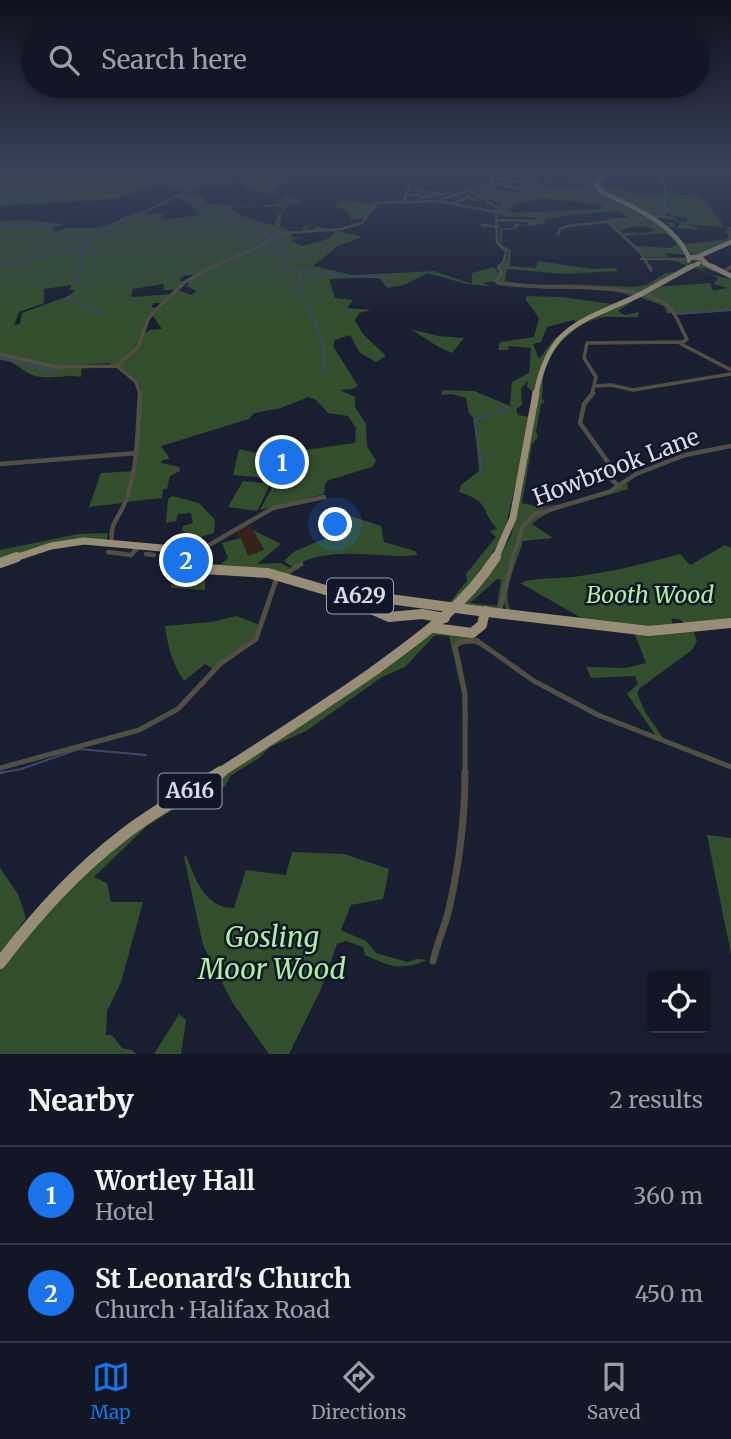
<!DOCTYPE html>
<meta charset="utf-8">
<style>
:root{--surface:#131725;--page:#1c202d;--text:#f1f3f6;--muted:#9d9fa7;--line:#323642;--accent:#1a73e8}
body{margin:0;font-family:Merriweather,serif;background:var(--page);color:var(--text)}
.controls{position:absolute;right:21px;bottom:21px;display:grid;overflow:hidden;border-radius:7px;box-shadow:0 4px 10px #0003}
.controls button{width:63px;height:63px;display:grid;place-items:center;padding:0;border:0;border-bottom:2px solid var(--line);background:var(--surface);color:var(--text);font:35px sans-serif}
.you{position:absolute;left:336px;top:525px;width:24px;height:24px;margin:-18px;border:5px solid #fff;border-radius:50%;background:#1a73e8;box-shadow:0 0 0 10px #1a73e833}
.badge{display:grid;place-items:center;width:46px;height:46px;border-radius:50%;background:var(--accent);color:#fff;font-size:23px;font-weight:700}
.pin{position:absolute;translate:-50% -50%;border:4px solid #fff;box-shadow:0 2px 7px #0006}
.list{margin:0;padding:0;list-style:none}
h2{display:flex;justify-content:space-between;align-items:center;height:91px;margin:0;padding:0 28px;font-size:30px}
h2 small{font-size:23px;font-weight:400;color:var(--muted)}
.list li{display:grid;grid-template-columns:46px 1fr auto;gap:21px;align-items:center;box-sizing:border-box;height:98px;padding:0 28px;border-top:2px solid var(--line)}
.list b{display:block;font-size:26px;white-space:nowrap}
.list p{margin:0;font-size:23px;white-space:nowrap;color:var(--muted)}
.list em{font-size:23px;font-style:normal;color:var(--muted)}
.icon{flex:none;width:38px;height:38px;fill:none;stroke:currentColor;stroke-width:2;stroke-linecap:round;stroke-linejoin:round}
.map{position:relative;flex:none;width:731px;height:1054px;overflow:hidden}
.search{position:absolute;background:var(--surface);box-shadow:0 4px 10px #0003;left:21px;right:21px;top:21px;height:77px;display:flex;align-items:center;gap:18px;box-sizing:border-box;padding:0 24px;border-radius:38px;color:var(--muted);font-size:26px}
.sheet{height:287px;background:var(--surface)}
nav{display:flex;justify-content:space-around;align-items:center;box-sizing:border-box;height:98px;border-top:2px solid var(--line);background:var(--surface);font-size:19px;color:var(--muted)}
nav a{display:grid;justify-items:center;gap:4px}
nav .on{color:var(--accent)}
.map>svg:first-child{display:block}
.education{fill:#34221b}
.green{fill:#324e2d;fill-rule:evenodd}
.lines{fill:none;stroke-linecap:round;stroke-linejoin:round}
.stream-far1{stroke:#404467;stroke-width:2}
.stream{stroke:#404467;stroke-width:2.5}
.minor-far4{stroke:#524e44;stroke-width:2.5}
.minor-far3{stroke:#524e44;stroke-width:3.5}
.minor-far2{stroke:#524e44;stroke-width:4.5}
.minor-far1{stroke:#524e44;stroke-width:5}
.minor{stroke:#524e44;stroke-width:7}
.highway-far4{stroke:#978d76;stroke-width:4.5}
.highway-far3{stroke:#978d76;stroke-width:5}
.highway-far2{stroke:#978d76;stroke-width:7}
.highway-far1{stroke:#978d76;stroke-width:10}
.highway{stroke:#978d76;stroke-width:12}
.highway-bridge-far1{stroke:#978d76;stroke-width:5}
.highway-bridge{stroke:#978d76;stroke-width:10}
.labels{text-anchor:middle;stroke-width:5;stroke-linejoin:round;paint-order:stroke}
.shield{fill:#101627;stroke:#9ba0ad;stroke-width:2}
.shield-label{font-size:21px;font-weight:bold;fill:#d6dbe7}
.street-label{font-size:23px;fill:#d6dbe7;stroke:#101627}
.park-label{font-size:23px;font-style:italic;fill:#adeea1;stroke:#101627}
.near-park-label{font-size:28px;font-style:italic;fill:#adeea1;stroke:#101627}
</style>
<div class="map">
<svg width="731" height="1054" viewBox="0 0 731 1054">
<rect width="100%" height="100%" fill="#191f31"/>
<!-- education -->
<path class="education" d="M245,524L253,530L265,550L248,556L235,529Z"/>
<!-- green -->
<path class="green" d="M0,171H340L330,175L309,176L308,182H288L272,188L280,196L247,189L238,180C234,182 226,186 221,186C205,186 196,184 182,195H203L207,204H214C234,205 272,212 285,196L302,202L285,207L283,210L280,207H230L241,215L274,226L278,213H282L280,226L294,234H291L292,237L303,238L291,240L302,246L325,240L335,233L330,230L302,232L303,226L314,225L306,228L312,231L317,226L362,237L338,246L313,266L352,275L434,271L472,284V273L494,267L499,274L495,281L483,283L490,286L467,284L427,273L404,285L387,288L379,277L329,279L335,298L353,300L347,308L372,310L359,313L355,321L363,334L386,356L376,362L360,353L350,335L335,340L333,346L358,386L352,389L340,390L355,397V407L366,424L367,446L376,461L372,467L329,480L325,484L324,494L260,510L273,486L270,485L257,511L228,507L243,481L262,483L266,478L233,475L239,449L260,454L261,443C291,457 325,446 355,443L356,428L348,416L328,413L316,400L308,397L281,408L254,413L249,419L161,446L170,459L162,460L161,463L179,467L180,471L170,476L167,489H163L162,498L126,502L128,488L122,503L89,507L101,473L136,471L141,389L133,377L118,366L141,344L143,335L150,330L162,329L153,316L178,290L191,295L197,291L186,286L189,283L186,282L195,275H185L179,280L184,282L175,290H164L163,284L133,289L131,297L172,294L161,303H154L151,307L156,308L145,322L139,342L115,366L109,363L63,366H82L81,377C66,374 50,380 36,376C23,373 15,360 0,360V221L24,220L64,224L52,228L56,232C69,224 84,230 99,227C112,225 174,199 181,190L171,188L174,186L158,185L115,199L0,206ZM177,197L188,201L200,215L163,220L164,214L141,213ZM71,285L70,290H75L71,295L22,313L20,324L14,325L19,312L44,303V289Z
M485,171H499L493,174L492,187L519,195L536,178L535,174H525L526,172L523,171H551L544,175L546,178L535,172L537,178L541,177V184L546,188L588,186L569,174L582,178H577L581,180L587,178L591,180L583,182L593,184L597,178H592L593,177L598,178L604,171H609L606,175L615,171L604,180L602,186L619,187L627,193L664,194L663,217L674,216L666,213V193L701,196L725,227H731V241L696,257L701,261H693L690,258L695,257L653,218L605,192C624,211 682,227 687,258L682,259L691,262C663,289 613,306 578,322L573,320L547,327L541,342L533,344L539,359L555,338L575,325C542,348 542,362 534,399H532V391L527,387L528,380L521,389L522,405L516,409L518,415L530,417V423L504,534L475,581L456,602H450L467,581L466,574L496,537L490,531L497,529C479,509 492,503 459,492L461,485L479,471L474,419L469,413L466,398L452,394L441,395L443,390L474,391L513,407L510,405L512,382L529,373L531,348L509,346L508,350H498L500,342L534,337L539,318L526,300L527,296L562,297L612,304L631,296C600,284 567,291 534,288C523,288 512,285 501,284L498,281L501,274L499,269L507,259L508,251L499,246L500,228H513L515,223L543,227L520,225L516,229L503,230L501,244L511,250L510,266L536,268L538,261L592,269L616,268L618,271L564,274L507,269L505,281L537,286L566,284L635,287L648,284L666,273L676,272L686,265L669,259L685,258L686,255L666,253L667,257H645L635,246L670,248L677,244L666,233L625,236L622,232L636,234L628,231L637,233V234L656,231C648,224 628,226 620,231L612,224L614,221L604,218H629L616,211L546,218L544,225L537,224V218L503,216L497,213L503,204L489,199L480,201L469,192L480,191L488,180H492ZM543,198L603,205L600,209L513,213L506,210L517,204ZM674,216L687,217L686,222H681L677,228L697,230L698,228L686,224L725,227L730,230L725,231L728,234L727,239L686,244L665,227H675L674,223L667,222L670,226H665L656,218H666L680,222Z
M341,200L379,205L366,219H351L347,211L335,207Z
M698,265H705L719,274L705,268L701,269L713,275L731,279V311L673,315L672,309L670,314L667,313L664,306L639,297L618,311L625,315L639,312L638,317C627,318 615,316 604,317C581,321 555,342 546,365C542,375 543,388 542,399L545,402L541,404L536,431L538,437L532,444L522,503L538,507L562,504C549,507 537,509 527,519C512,534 505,588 498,609L461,606L485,581L511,536L545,361L558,341L578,327L655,287L710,283L713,291L727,288L714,284L718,278L697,268ZM497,579L501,580L497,606L470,603Z
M410,329L438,336L464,338L452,353C438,348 424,337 410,329Z
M627,483L628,489C601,498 550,506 532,524L553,538L523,541C518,562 499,592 512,612H508C499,600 507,583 512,570C517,556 518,536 527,524C542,503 580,503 603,496C611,493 620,487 627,483Z
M172,496L199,503L215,520L214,533L197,538L182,531L183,526L193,523L191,513L178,514L176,521L166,523L168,499Z
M351,516L381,526L384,542L415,551L418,555C375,560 334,543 292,567L284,561L295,551L334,535L328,530Z
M253,530L281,544L257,564L281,563L290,568L283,573L212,565L221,564L228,558L222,543L241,538L248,556L264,550Z
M108,533L107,540L92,539L0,561V550L78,534Z
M725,545L731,548V621L688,627L681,620L671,618L674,628H664L587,621L520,583C537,577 555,579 573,577C610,572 645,564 680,554L690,565Z
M175,568L205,574V590L171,588Z
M236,616L260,625L256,636L213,669L205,664L184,681C172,663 168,647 165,626L212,622Z
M437,628L471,635L485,648L472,643L457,646L467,695L468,726L463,718L462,694L449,636L435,635L405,667L382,677L306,731L270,747L259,758L230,776L226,785L216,793H205L208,788L147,826L94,877L107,883L111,902H143L121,982L107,1011L106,1035H112L122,1048L132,1050L136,1054H0V968L70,885L128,835L344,698Z
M708,630L694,632L697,641L692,650L640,688L637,693L645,712L664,739L656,736L627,694L638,684L635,676L591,678L586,667L626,668L646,663L634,632Z
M707,835L731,838V954Z
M292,852L344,854L389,869L383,899L351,905L341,930L366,941L376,953L407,962L416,959L427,960C401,971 391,967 365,955L363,947L346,941L337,944L321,989L289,1054H269L232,1002L203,945L184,857L186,855C195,878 204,908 234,908L246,870L286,875Z
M0,868L18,894L26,918L0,956Z
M179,1014L186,1020L181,1054H154Z"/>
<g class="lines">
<!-- stream-far1 -->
<path class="stream-far1" d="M533,171L536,176
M178,196L183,200H193L194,207L200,209L198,210L231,219L227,221H242L240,222L261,226V232L268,234L266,236L279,240L276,242L281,246L277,248L282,254L284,268L345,276L390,278
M40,224L51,225
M0,225L48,226
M0,265L87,245L90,239C103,237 111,226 122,219C127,216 132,217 137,215C150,210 206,184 215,176L199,173L208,171
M300,271L301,280L297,285C309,317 330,336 322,373
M76,284V277L82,266L79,257L84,253L79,247
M71,295L67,298L102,313
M675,314L731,310
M0,358L53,371
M497,412L508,407
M482,465L474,420L492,414
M480,475L482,468
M0,773L21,769L79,749L146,755"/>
<!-- stream -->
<path class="stream" d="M0,773L3,772"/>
<!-- minor-far4 -->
<path class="minor-far4" d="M638,171L644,175L696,176
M557,172L554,176L560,182H579
M568,172H580L595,179L587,183
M568,172L571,177L589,185
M546,176L548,184
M498,186L527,188
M415,190L442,194
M405,195H420
M420,198L449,193
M439,200L478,188L538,177L552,171
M490,202H486L500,208
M405,203V195L419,171
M454,203L468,197L476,200
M496,212L497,243L506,251L504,261L498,268
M496,212L534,178
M497,220L537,221
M608,222L640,252L650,268
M529,223L536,224
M482,225L498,227
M558,234L560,229L567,226L665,216V187L661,176
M641,259H688
M210,268L264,244L276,234L341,229L362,223L375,203L438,201L496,212"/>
<!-- minor-far3 -->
<path class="minor-far3" d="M499,266L501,274L496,281L498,283C539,291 640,280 668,306C677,314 681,329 687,339L683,342
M649,266L651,270
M723,272L731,267
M683,342L681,344L731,370
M0,354L55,367L117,366
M117,366L139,345L148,319L157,309L185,282L214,266
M117,366L136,382L140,394
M595,386L611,385L633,390L731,374
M592,394L596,377L584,358L587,343L683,342"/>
<!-- minor-far2 -->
<path class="minor-far2" d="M593,393L584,404L580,423L610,465L612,480L619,486
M0,464L137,453
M112,542C110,525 116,521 123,507C139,472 137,430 140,393
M108,552L131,555L140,545
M197,552L273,508L324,497
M146,554L154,555
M512,559L523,526L535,514L609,492L636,474L685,455L731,446"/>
<!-- minor-far1 -->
<path class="minor-far1" d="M499,613L513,557
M476,640L534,681L598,715L731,767
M0,768L139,730L178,709L220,664L256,639L276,580L301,564
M465,774V693L455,646L462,641H478"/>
<!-- minor -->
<path class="minor" d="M433,961C437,943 445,926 449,909C459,865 465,817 465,772"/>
<!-- highway-far4 -->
<path class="highway-far4" d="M597,182L598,188L604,193C635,208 675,224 689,258
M595,185L610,171
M697,257L731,242
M689,260L690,257L701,258L708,265
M704,263L715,268
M689,268L699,263"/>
<!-- highway-far3 -->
<path class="highway-far3" d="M711,266L731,276
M641,294L692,266
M536,394C549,325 580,323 637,296"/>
<!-- highway-far2 -->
<path class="highway-far2" d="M12,559L51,546L84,541L195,551L196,559
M495,559L513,518L536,393"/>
<!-- highway-far1 -->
<path class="highway-far1" d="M196,557L197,565L203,569L268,573L329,591L442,606
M0,563L17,557
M369,597L371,609L389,617L422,614L445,618
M471,610L649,631L731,623
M434,628L472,633L482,625L485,611
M218,774C269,741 321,708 371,673C418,639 464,607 496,557"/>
<!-- highway -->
<path class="highway" d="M0,963C36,915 74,873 122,836C152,812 188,793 221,772"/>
<!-- highway-bridge-far1 -->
<path class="highway-bridge-far1" d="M637,296L641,294"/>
<!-- highway-bridge -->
<path class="highway-bridge" d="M442,606L471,610"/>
</g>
<!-- sky -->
<linearGradient id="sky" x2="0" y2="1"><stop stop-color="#0e111b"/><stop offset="0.54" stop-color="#38425a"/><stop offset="1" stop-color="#38425a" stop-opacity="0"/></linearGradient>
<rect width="731" height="318" fill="url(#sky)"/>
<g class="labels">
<!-- shield labels -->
<g class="shield">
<rect x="327" y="578.5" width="66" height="35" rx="5"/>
<rect x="158.5" y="773.5" width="63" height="35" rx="5"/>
</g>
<g class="shield-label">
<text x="360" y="603">A629</text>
<text x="190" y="798">A616</text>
</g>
<!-- street labels -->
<g class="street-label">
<text transform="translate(616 467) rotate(-21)" y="8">Howbrook Lane</text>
</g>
<!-- park labels -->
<g class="park-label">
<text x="650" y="603">Booth Wood</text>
</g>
<!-- near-park labels -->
<g class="near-park-label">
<text x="272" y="947">Gosling<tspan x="272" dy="32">Moor Wood</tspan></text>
</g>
</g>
</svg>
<div class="controls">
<button><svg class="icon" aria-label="locate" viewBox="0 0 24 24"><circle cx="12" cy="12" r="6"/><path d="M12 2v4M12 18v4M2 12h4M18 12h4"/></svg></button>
</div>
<div class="you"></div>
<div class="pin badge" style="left:282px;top:462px">1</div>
<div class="pin badge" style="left:186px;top:560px">2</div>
<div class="search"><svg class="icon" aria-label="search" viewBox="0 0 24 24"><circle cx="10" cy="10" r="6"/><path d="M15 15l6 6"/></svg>Search here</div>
</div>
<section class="sheet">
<h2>Nearby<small>2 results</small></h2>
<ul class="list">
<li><span class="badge">1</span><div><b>Wortley Hall</b><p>Hotel</p></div><em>360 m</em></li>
<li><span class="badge">2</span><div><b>St Leonard's Church</b><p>Church · Halifax Road</p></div><em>450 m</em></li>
</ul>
</section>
<nav>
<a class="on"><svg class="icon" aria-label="map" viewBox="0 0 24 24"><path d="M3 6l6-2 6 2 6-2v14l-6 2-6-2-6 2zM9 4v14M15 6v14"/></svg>Map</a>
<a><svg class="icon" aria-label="directions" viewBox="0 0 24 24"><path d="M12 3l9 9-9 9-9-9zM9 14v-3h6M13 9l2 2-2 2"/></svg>Directions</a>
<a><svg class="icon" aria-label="saved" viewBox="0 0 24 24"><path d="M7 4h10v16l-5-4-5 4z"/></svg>Saved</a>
</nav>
